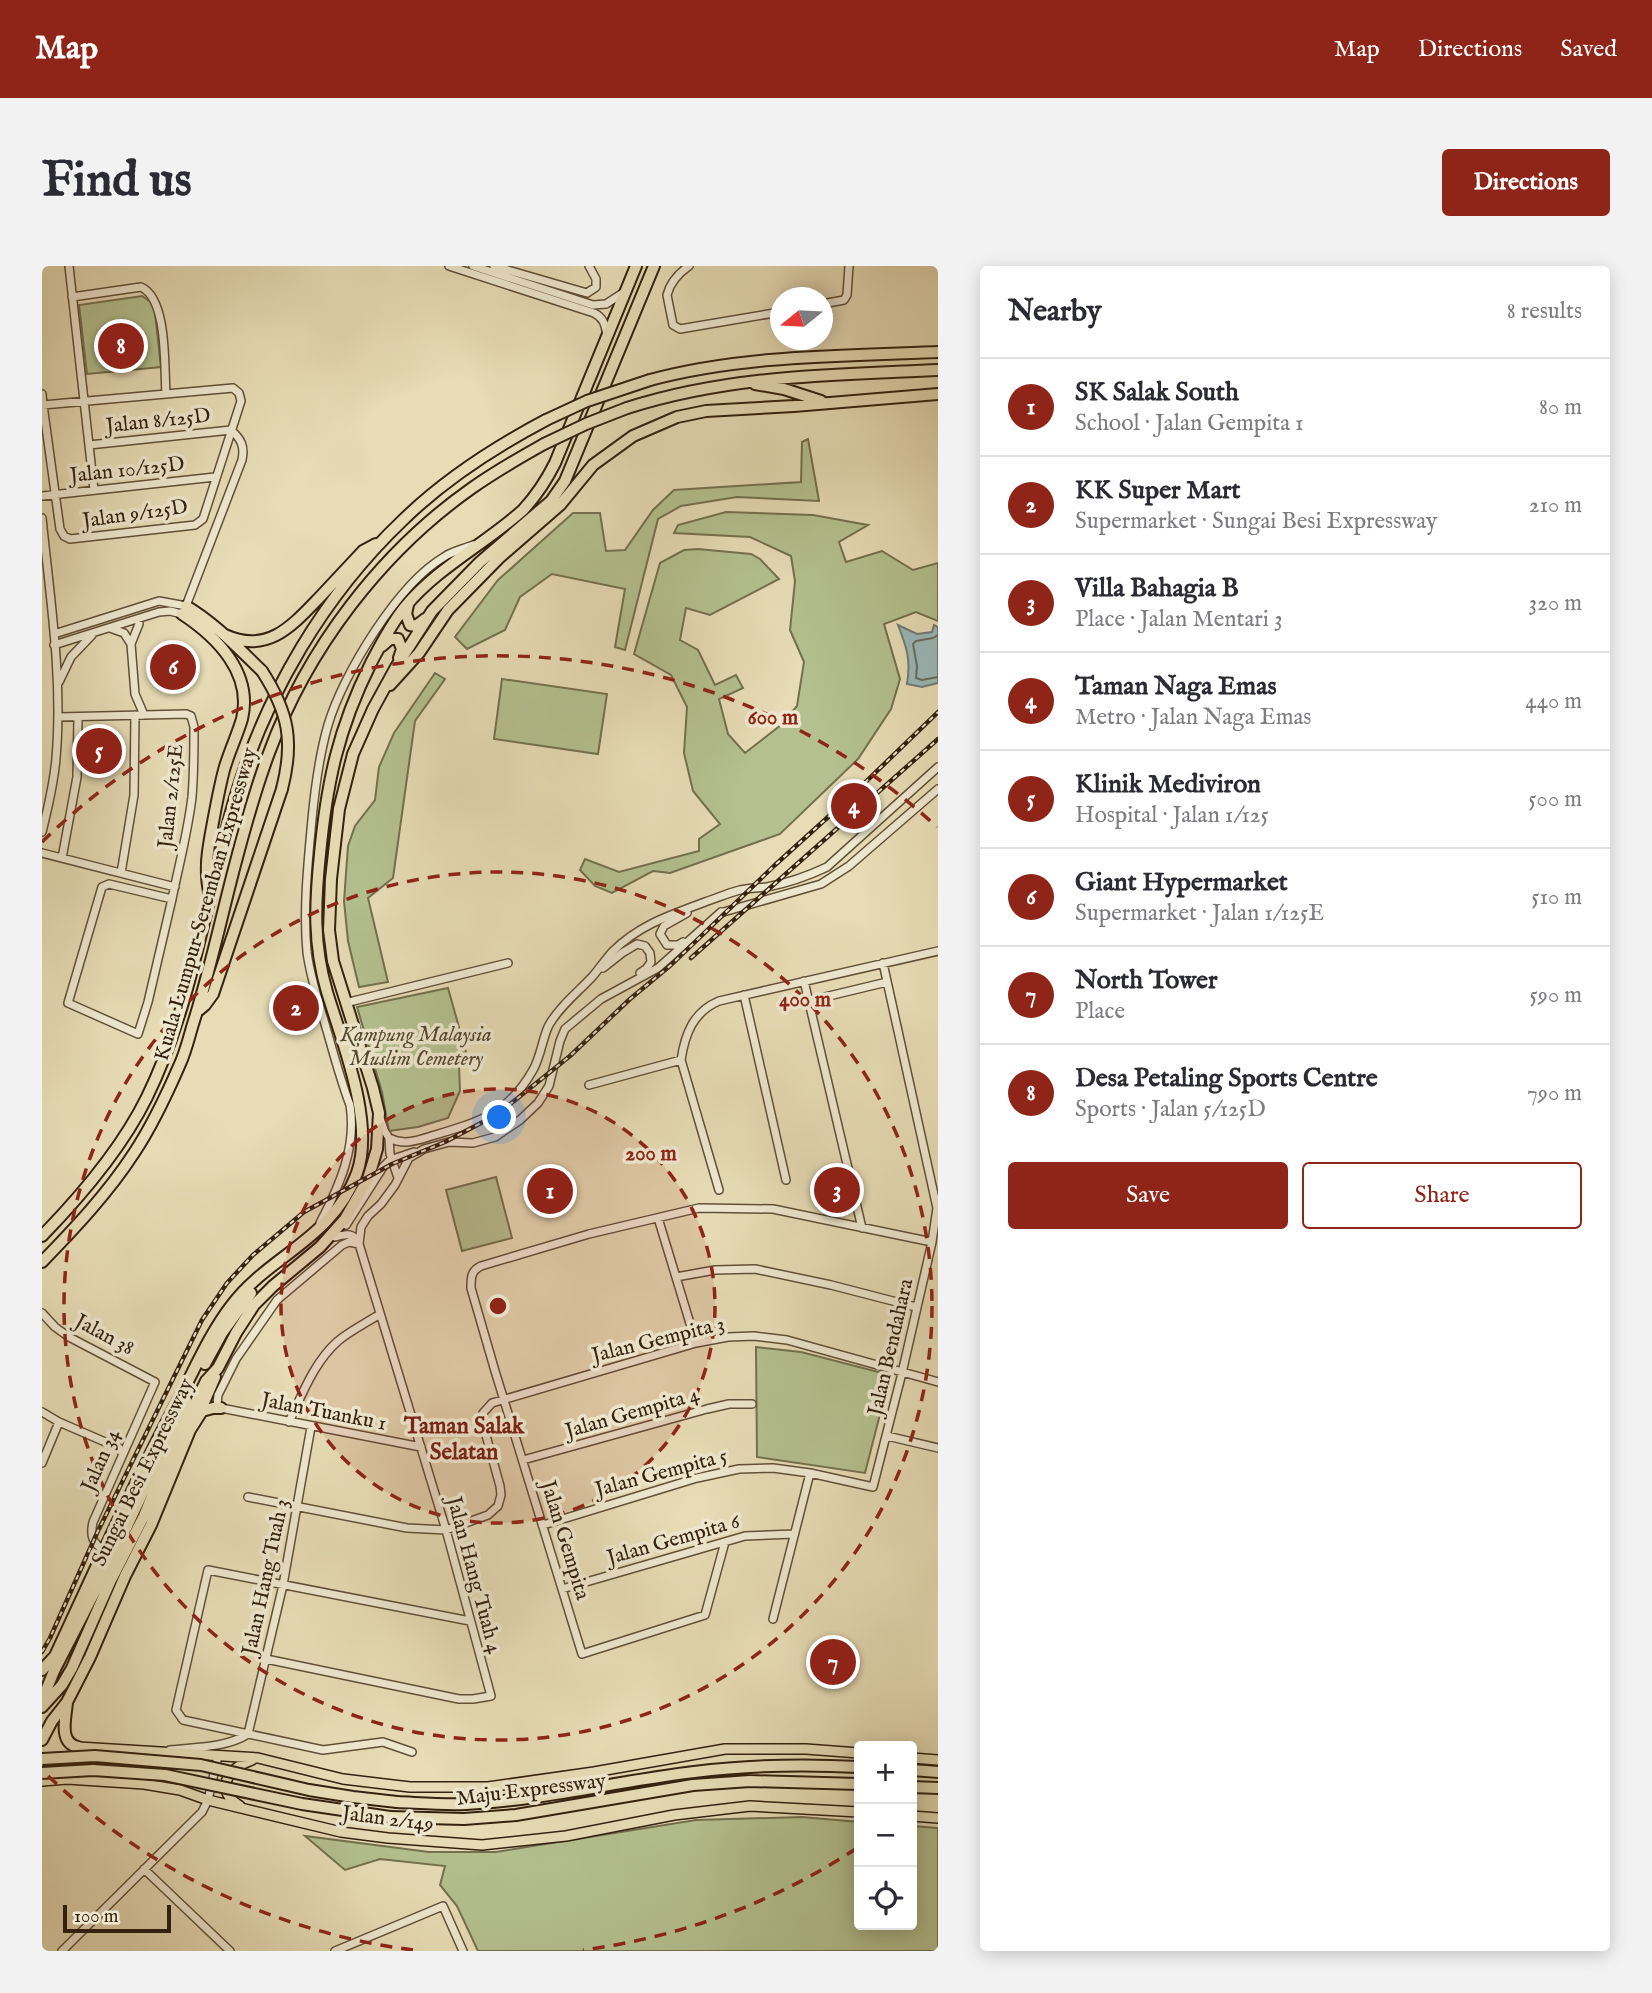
<!DOCTYPE html>
<meta charset="utf-8">
<style>
:root{--surface:#fff;--page:#f2f2f3;--text:#2b2b33;--muted:#7c7c81;--line:#e1e1e2;--accent:#8f2418}
body{margin:0;font-family:"IM FELL English",serif;background:var(--page);color:var(--text)}
.controls{position:absolute;right:21px;bottom:21px;display:grid;overflow:hidden;border-radius:7px;box-shadow:0 4px 18px #0003}
.controls button{width:63px;height:63px;display:grid;place-items:center;padding:0;border:0;border-bottom:2px solid var(--line);background:var(--surface);color:var(--text);font:35px sans-serif}
.compass{position:absolute;left:728px;top:21px;width:63px;height:63px;border-radius:50%;background:var(--surface);box-shadow:0 4px 18px #0003;rotate:252deg}
.scale{position:absolute;left:21px;bottom:18px;width:108px;box-sizing:border-box;padding-left:7px;border:4px solid #34210e;border-top:0;font-size:19px;line-height:24px;white-space:nowrap;color:#34210e;-webkit-text-stroke:5px #efe8d0;paint-order:stroke}
.you{position:absolute;left:458px;top:852px;width:24px;height:24px;margin:-18px;border:5px solid #fff;border-radius:50%;background:#1a73e8;box-shadow:0 0 0 10px #1a73e833}
.badge{display:grid;place-items:center;width:46px;height:46px;border-radius:50%;background:var(--accent);color:#fff;font-size:23px;font-weight:700}
.pin{position:absolute;translate:-50% -50%;border:4px solid #fff;box-shadow:0 2px 7px #0006}
.list{margin:0;padding:0;list-style:none}
h2{display:flex;justify-content:space-between;align-items:center;height:91px;margin:0;padding:0 28px;font-size:30px}
h2 small{font-size:23px;font-weight:400;color:var(--muted)}
.list li{display:grid;grid-template-columns:46px 1fr auto;gap:21px;align-items:center;box-sizing:border-box;height:98px;padding:0 28px;border-top:2px solid var(--line)}
.list b{display:block;font-size:26px;white-space:nowrap}
.list p{margin:0;font-size:23px;white-space:nowrap;color:var(--muted)}
.list em{font-size:23px;font-style:normal;color:var(--muted)}
.actions{display:flex;gap:14px;padding:21px 28px}
.actions a{flex:1;padding:16px 0;border:2px solid var(--accent);border-radius:7px;text-align:center;font-size:24px;color:var(--accent)}
.actions .main{background:var(--accent);color:#fff}
.icon{flex:none;width:38px;height:38px;fill:none;stroke:currentColor;stroke-width:2;stroke-linecap:round;stroke-linejoin:round}
.map{position:relative;flex:none;width:896px;height:1685px;overflow:hidden;border-radius:7px}
header{display:flex;align-items:center;gap:42px;box-sizing:border-box;height:98px;padding:0 35px;background:var(--accent);color:#fff}
header strong{font-size:33px}
nav{display:flex;gap:38px;margin-inline-start:auto;font-size:24px}
.intro{display:flex;align-items:center;justify-content:space-between;box-sizing:border-box;height:168px;padding:0 42px}
h1{margin:0;font-size:49px}
.button{padding:18px 32px;border-radius:7px;background:var(--accent);color:#fff;font-size:24px;font-weight:700}
main{display:flex;gap:42px;padding:0 42px}
aside{flex:1;background:var(--surface);border-radius:7px;box-shadow:0 4px 18px #0003}
.map>svg:first-child{display:block}
.green{fill:#b4c08f;stroke:#74704e;stroke-width:2}
.water{fill:#9bb9b9;stroke:#727c75;stroke-width:2}
.lines{fill:none;stroke-linecap:round;stroke-linejoin:round}
.shore{stroke:#686d64;stroke-width:2}
.minor-casing{stroke:#615038;stroke-width:10}
.major-casing{stroke:#34210e;stroke-width:12}
.highway-casing{stroke:#34210e;stroke-width:14}
.minor{stroke:#efe8d0;stroke-width:7}
.major{stroke:#e7dcb6;stroke-width:9}
.highway{stroke:#e7dcb6;stroke-width:10}
.rail-casing{stroke:#34210e;stroke-width:4.5}
.rail{stroke:#efe8d0;stroke-width:2;stroke-dasharray:5;stroke-linecap:butt}
.highway-bridge-casing{stroke:#34210e;stroke-width:14;stroke-linecap:butt}
.highway-bridge{stroke:#e7dcb6;stroke-width:10}
.ring{fill:none;stroke:#8f2418;stroke-width:3.5;stroke-dasharray:12 9}
.labels{text-anchor:middle;stroke-width:7;stroke-linejoin:round;paint-order:stroke}
.street-label{font-size:21px;fill:#34210e;stroke:#efe8d0}
.park-label{font-size:21px;font-style:italic;fill:#54492e;stroke:#efe8d0}
.neighbourhood-label{font-size:23px;font-weight:bold;fill:#7a1f14;stroke:#efe8d0}
.centre{fill:#8f2418;stroke:#efe8d0;stroke-width:3.5}
.ring-label{font-size:21px;text-anchor:middle;font-weight:bold;fill:#8f2418;stroke:#efe8d0;stroke-width:7;stroke-linejoin:round;paint-order:stroke}
</style>
<header>
<strong>Map</strong>
<nav><a>Map</a><a>Directions</a><a>Saved</a></nav>
</header>
<div class="intro"><h1>Find us</h1><a class="button">Directions</a></div>
<main>
<div class="map">
<svg width="896" height="1685" viewBox="0 0 896 1685">
<rect width="100%" height="100%" fill="#e7dcb6"/>
<filter id="stains"><feTurbulence type="fractalNoise" baseFrequency=".00286" numOctaves="4"/><feColorMatrix values="0 0 0 0 .2 0 0 0 0 .09 0 0 0 0 .02 0 0 0 .5 -.17"/></filter>
<radialGradient id="worn" r=".72"><stop offset=".6" stop-color="#630" stop-opacity="0"/><stop offset="1" stop-color="#630" stop-opacity=".3"/></radialGradient>
<!-- green -->
<path class="green" d="M100,30L112,38L119,101L45,108L37,39Z
M766,173L777,235L695,231L639,240L616,253L583,384L573,381L583,323L510,308L478,331L463,364L425,383L413,371L456,314L531,247H558L564,285L583,284L611,244L632,224L759,216L760,176Z
M684,246L771,249L826,259L797,276L804,296L840,285L871,304L896,297V355L874,346L842,358L858,413L849,443L816,493L738,568L628,607L611,605L570,627L553,620L538,604L543,593L577,606L657,585V573L678,558L651,525L642,487L645,441L629,409L592,388L618,297L642,284L656,283L709,288L718,293L737,313L668,349L644,342L638,374L656,384L673,419L694,409L701,422L677,433L686,468L703,487L739,459L755,440L762,396L748,364L753,315L749,290L708,271L632,267L636,259Z
M393,407L403,413L373,455L351,612L326,632L346,716L317,721L306,675L302,635L306,580L313,560L333,534L337,501L352,467Z
M460,413L565,428L556,488L452,473Z
M406,722L424,786L417,798L418,825L406,852L376,861L347,865L340,826L315,741Z
M454,911L470,972L420,985L404,924Z
M714,1081L759,1086L848,1109L823,1207L715,1191Z
M760,1551L817,1556V1659H870V1560L896,1562V1685H436L415,1640L398,1619L403,1600L338,1593L303,1604L263,1570L387,1586H454L654,1554Z"/>
<!-- water -->
<path class="water" d="M856,359L875,368L890,366L892,359L896,361V417L880,421L865,418C869,394 865,382 856,359Z"/>
<g class="lines">
<!-- shore -->
<path class="shore" d="M896,369L891,372L874,375L871,378L875,400L874,412L880,414L896,411"/>
<!-- minor casing -->
<g class="minor-casing">
<path id="minor" d="M27,0L52,224
M407,0L552,47C562,52 563,59 565,69
M431,0L551,39L564,38L581,27
M452,0L545,27L554,21V13L547,0
M647,0C637,7 628,17 625,29L631,59L638,63L738,46
M30,31L99,21C126,33 122,101 124,128
M780,38L802,34L805,29L807,0
M0,128L1,139L18,263L22,270L28,273L153,259L161,253L199,135L197,127L191,122L1,139H0
M47,179L189,164
M0,230L173,211
M0,252C8,332 21,413 14,492C12,517 6,542 0,566
M97,358L89,378L93,428L102,449
M68,362L82,367L89,378
M12,368L117,335L144,340L200,194C203,180 199,173 189,164
M12,379L117,346L128,345L140,348
M17,416L29,391L50,369
M16,451L144,448L149,450L152,461C152,484 152,508 150,531C146,565 137,599 130,633L106,736L96,768L26,737L60,621L67,618L130,633
M0,587L133,621
M20,592L35,511L36,451
M79,607L92,529L93,449
M678,647L779,618L807,600L896,523
M641,676L636,679H625L618,668L622,660L645,647
M561,702L580,687L595,678L603,680L608,687L609,696L604,703L598,707
M762,715L820,962
M702,729L744,914
M766,735L845,716
M303,737L466,697
M547,819L639,794
M339,854L342,864L347,872L348,888L356,912
M347,872C363,880 376,874 393,869C437,856 467,847 491,804C499,790 501,770 507,759C518,740 535,727 550,711C557,703 563,694 570,686C597,659 628,649 663,636C675,632 686,627 698,624C707,622 716,622 725,621C746,617 766,610 785,601L896,501
M677,924L639,794C643,768 651,746 677,735L896,685
M616,952L654,1077
M278,957C297,921 315,881 308,839C298,813 291,785 283,758C276,734 268,710 265,686C261,642 266,597 270,553C273,522 277,490 286,459C301,408 356,318 402,291C410,285 422,283 431,279
M304,959L341,901L348,894L372,886
M293,971C302,968 312,966 316,977
M634,1011L673,1004L713,1003L789,1019L874,1041
M0,1047L13,1061L27,1071L113,1116L51,1256C48,1270 50,1276 62,1285
M175,1139L176,1129L194,1093L235,1034L300,979L307,976L317,978
M179,1142L379,1181
M0,1146L17,1156L77,1182L80,1187
M247,1156C260,1129 272,1096 296,1075C308,1065 324,1057 338,1048
M845,1170L896,1182
M481,1194L665,1143L687,1138H710
M0,1197L17,1156
M206,1231L365,1262L404,1264L446,1249L456,1240L459,1229L458,1220L440,1155L441,1147L450,1137L654,1077L686,1071L712,1070L745,1074L896,1116
M501,1259L655,1212L697,1203L731,1202L768,1207L831,1221L860,1107L890,976L895,942L841,697
M683,1276L663,1349L540,1388L453,1105L429,1022C429,1011 429,1005 439,1000L547,968L657,942L731,943L890,976
M520,1323L703,1270L752,1268
M731,1353L768,1207
M224,1393L417,1433H431L449,1430L404,1264L317,978L319,961L326,950L339,938L353,919L367,892L382,883L407,876L431,877L453,871L478,854L496,837L507,820L518,775L523,763L559,733L616,702L679,646
M206,1468L241,1319L269,1161
M128,1484C153,1481 184,1482 206,1468
M370,1486L341,1476L281,1484L141,1454L134,1444L166,1304L428,1355
M102,1603L188,1685
M20,1685L160,1546L166,1534L176,1490
M293,1685L401,1640L421,1685"/>
</g>
<!-- major casing -->
<g class="major-casing">
<path id="major" d="M36,1481L216,1492L301,1513L368,1521H446L552,1506L683,1483H764L817,1487
M870,1492L896,1494
M0,1515L25,1513L102,1518L138,1524L166,1534L299,1566L346,1572L440,1579L524,1570L632,1549L708,1540L817,1546
M198,1540C171,1524 186,1502 210,1494
M870,1550L896,1552"/>
</g>
<!-- highway casing -->
<g class="highway-casing">
<path id="highway" d="M608,114C701,89 800,90 896,86
M713,118L742,123L779,135
M585,142C688,109 789,109 896,104
M366,339L364,348L368,359L374,360L383,353
M144,340C173,357 196,382 220,405
M140,348C175,371 211,407 200,453C195,470 187,486 182,504C178,519 175,535 172,551C167,578 161,602 168,630
M183,369C225,388 249,361 276,333C291,317 306,301 321,285L334,278
M340,380L348,373H356L360,383L357,392
M348,419L377,387L406,344L457,292L518,239L551,199L591,170L635,151L664,145L752,140L896,128
M157,744L163,739L171,728L240,523
M0,970C38,931 81,880 105,831C151,737 164,631 193,532C224,428 282,329 361,254C403,213 453,181 504,154
M0,996C33,962 66,927 92,887C110,860 125,828 138,798C144,785 147,771 151,758C168,705 179,652 193,599C203,561 213,524 227,487C265,383 339,286 430,222C453,206 477,192 502,178
M163,1098L180,1067L209,1027
M157,1148L173,1111
M0,1404L13,1390C54,1302 94,1212 140,1127C155,1098 169,1066 189,1040C227,989 290,974 315,907C333,856 300,776 285,726C271,678 273,637 278,588C285,516 296,463 329,397C339,378 349,358 363,341C395,302 443,278 481,244C494,230 504,215 513,197L594,0
M0,1434L12,1405L72,1288L144,1134
M25,1436C24,1451 16,1477 36,1481
M0,1441L20,1419L30,1402L68,1316L102,1250L123,1199L164,1115L176,1102L194,1067L212,1039L231,1020L278,981L303,953L326,913L335,883L337,847L331,822L291,695L287,664L289,613L297,543L311,488L331,443L354,401L390,345L438,296L509,235L523,215L612,0
M0,1474L10,1455L25,1436L48,1391L83,1310L109,1259L148,1164L160,1145L171,1142H179
M870,1504L896,1506
M870,1521L896,1522
M355,1536C378,1537 401,1539 424,1538C501,1534 576,1515 652,1506C707,1499 762,1498 817,1501
M348,1551L422,1553L474,1549L651,1519L708,1515L817,1518"/>
</g>
<!-- minor -->
<use href="#minor" class="minor"/>
<!-- major -->
<use href="#major" class="major"/>
<!-- highway -->
<use href="#highway" class="highway"/>
<!-- rail casing -->
<g class="rail-casing">
<path id="rail" d="M649,692L896,473
M0,1386L8,1372L55,1267L160,1054L185,1017L211,989L262,946L350,898L403,876L456,848L528,790L588,733L629,699L733,599L806,533L896,446"/>
</g>
<!-- rail -->
<use href="#rail" class="rail"/>
<!-- highway-bridge casing -->
<g class="highway-bridge-casing">
<path id="highway-bridge" d="M504,154L545,135L608,114
M502,178L544,158L585,142
M220,405C247,447 252,476 240,523
M0,1493L53,1490L159,1499L267,1524L311,1531L355,1536
M0,1507L51,1504L123,1509L260,1538L348,1551"/>
</g>
<!-- highway-bridge -->
<use href="#highway-bridge" class="highway-bridge"/>
</g>
<!-- distance rings -->
<circle cx="456" cy="1040" r="217" fill="#8f2418" fill-opacity=".12"/>
<g class="ring">
<circle cx="456" cy="1040" r="217"/>
<circle cx="456" cy="1040" r="434"/>
<path d="M815 1582A650 650 0 0 1 541 1684M371 1684A650 650 0 0 1 0 1504M0 576A650 650 0 0 1 895 561"/>
</g>
<g class="labels">
<!-- street labels -->
<g class="street-label">
<text transform="translate(116 154) rotate(-6)" y="7">Jalan 8/125D</text>
<text transform="translate(85 203) rotate(-6)" y="7">Jalan 10/125D</text>
<text transform="translate(93 247) rotate(-8)" y="7">Jalan 9/125D</text>
<text transform="translate(128 530) rotate(-84)" y="7">Jalan 2/125E</text>
<text transform="translate(163 638) rotate(-74)" y="7">Kuala Lumpur–Seremban Expressway</text>
<text transform="translate(63 1068) rotate(28)" y="7">Jalan 38</text>
<text transform="translate(616 1073) rotate(-14)" y="7">Jalan Gempita 3</text>
<text transform="translate(848 1081) rotate(-77)" y="7">Jalan Bendahara</text>
<text transform="translate(282 1145) rotate(11)" y="7">Jalan Tuanku 1</text>
<text transform="translate(590 1146) rotate(-16)" y="7">Jalan Gempita 4</text>
<text transform="translate(58 1194) rotate(-66)" y="7">Jalan 34</text>
<text transform="translate(100 1206) rotate(-64)" y="7">Sungai Besi Expressway</text>
<text transform="translate(619 1206) rotate(-15)" y="7">Jalan Gempita 5</text>
<text transform="translate(631 1273) rotate(-16)" y="7">Jalan Gempita 6</text>
<text transform="translate(524 1274) rotate(73)" y="7">Jalan Gempita</text>
<text transform="translate(433 1309) rotate(75)" y="7">Jalan Hang Tuah 4</text>
<text transform="translate(223 1311) rotate(-78)" y="7">Jalan Hang Tuah 3</text>
<text transform="translate(489 1523) rotate(-7)" y="7">Maju Expressway</text>
<text transform="translate(346 1552) rotate(7)" y="7">Jalan 2/149</text>
</g>
<!-- park labels -->
<g class="park-label">
<text x="374" y="775">Kampung Malaysia<tspan x="374" dy="24">Muslim Cemetery</tspan></text>
</g>
<!-- neighbourhood labels -->
<g class="neighbourhood-label">
<text x="422" y="1167">Taman Salak<tspan x="422" dy="26">Selatan</tspan></text>
</g>
</g>
<circle cx="456" cy="1040" r="10" class="centre"/>
<g class="ring-label">
<text x="731" y="458">600 m</text>
<text x="763" y="740">400 m</text>
<text x="609" y="894">200 m</text>
</g>
<rect width="100%" height="100%" filter="url(#stains)"/>
<rect width="100%" height="100%" fill="url(#worn)"/>
</svg>
<div class="controls">
<button>+</button>
<button>−</button>
<button><svg class="icon" aria-label="locate" viewBox="0 0 24 24"><circle cx="12" cy="12" r="6"/><path d="M12 2v4M12 18v4M2 12h4M18 12h4"/></svg></button>
</div>
<svg class="compass" viewBox="-18 -18 36 36"><path d="M0-13l5 13h-10z" fill="#e53935"/><path d="M0 13l5-13h-10z" fill="#7c7c81"/></svg>
<div class="scale">100 m</div>
<div class="you"></div>
<div class="pin badge" style="left:508px;top:925px">1</div>
<div class="pin badge" style="left:254px;top:742px">2</div>
<div class="pin badge" style="left:795px;top:924px">3</div>
<div class="pin badge" style="left:812px;top:540px">4</div>
<div class="pin badge" style="left:57px;top:485px">5</div>
<div class="pin badge" style="left:131px;top:401px">6</div>
<div class="pin badge" style="left:791px;top:1396px">7</div>
<div class="pin badge" style="left:79px;top:80px">8</div>
</div>
<aside>
<h2>Nearby<small>8 results</small></h2>
<ul class="list">
<li><span class="badge">1</span><div><b>SK Salak South</b><p>School · Jalan Gempita 1</p></div><em>80 m</em></li>
<li><span class="badge">2</span><div><b>KK Super Mart</b><p>Supermarket · Sungai Besi Expressway</p></div><em>210 m</em></li>
<li><span class="badge">3</span><div><b>Villa Bahagia B</b><p>Place · Jalan Mentari 3</p></div><em>320 m</em></li>
<li><span class="badge">4</span><div><b>Taman Naga Emas</b><p>Metro · Jalan Naga Emas</p></div><em>440 m</em></li>
<li><span class="badge">5</span><div><b>Klinik Mediviron</b><p>Hospital · Jalan 1/125</p></div><em>500 m</em></li>
<li><span class="badge">6</span><div><b>Giant Hypermarket</b><p>Supermarket · Jalan 1/125E</p></div><em>510 m</em></li>
<li><span class="badge">7</span><div><b>North Tower</b><p>Place</p></div><em>590 m</em></li>
<li><span class="badge">8</span><div><b>Desa Petaling Sports Centre</b><p>Sports · Jalan 5/125D</p></div><em>790 m</em></li>
</ul>
<div class="actions"><a class="main">Save</a><a>Share</a></div>
</aside>
</main>
